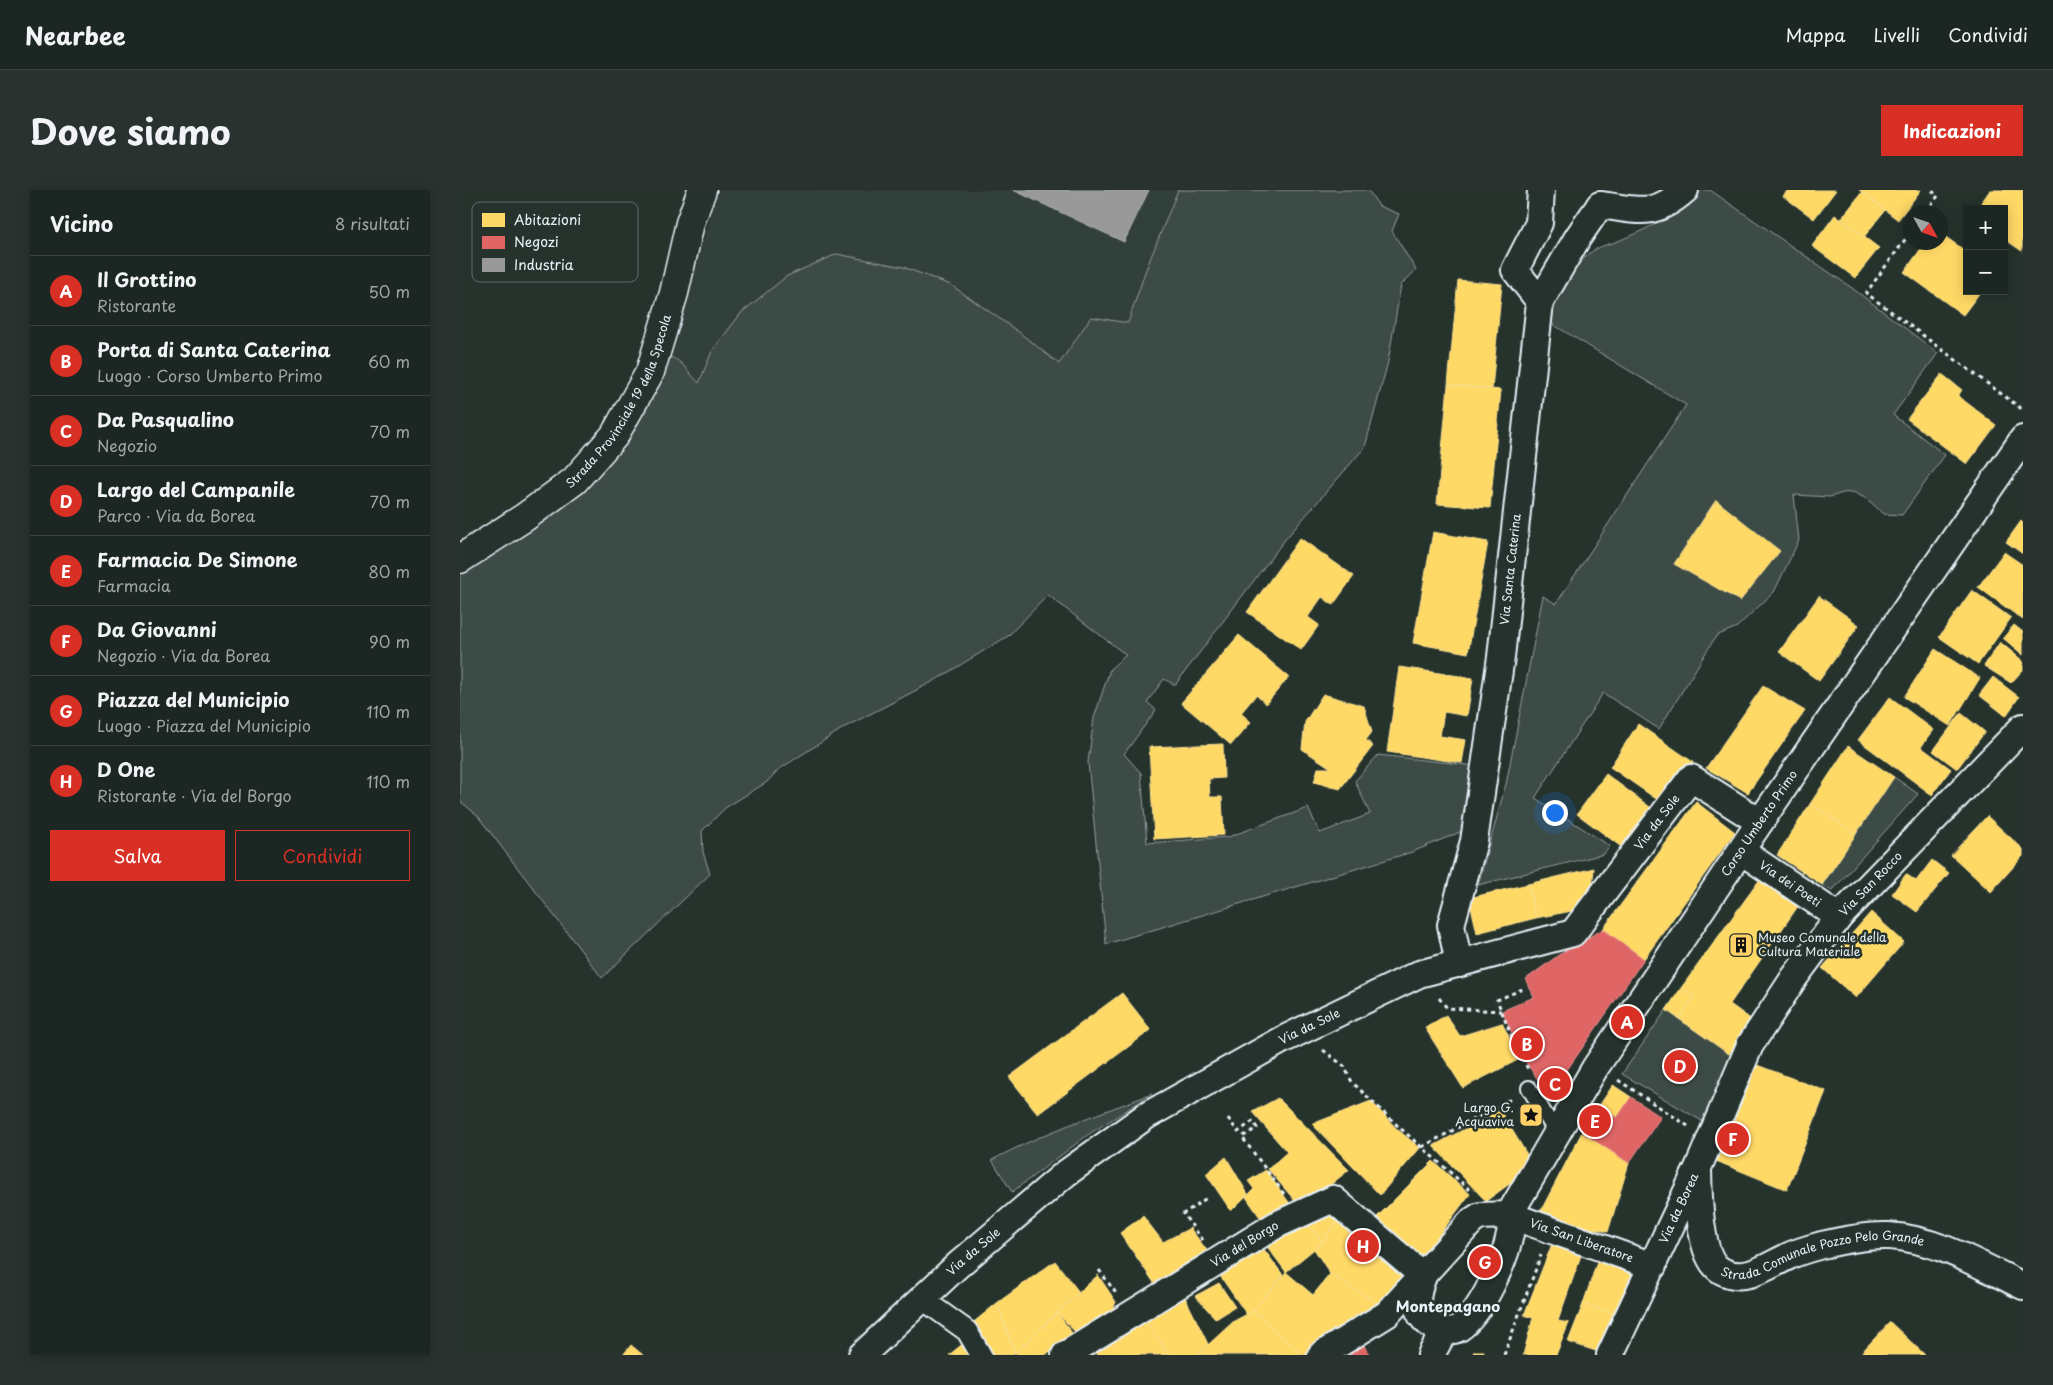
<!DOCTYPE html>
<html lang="it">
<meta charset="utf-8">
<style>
:root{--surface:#1c2622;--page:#29322f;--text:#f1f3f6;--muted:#a0a5a5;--line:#3a4340;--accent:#d93025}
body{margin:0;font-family:"Playpen Sans",sans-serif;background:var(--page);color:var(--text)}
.controls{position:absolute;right:15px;top:15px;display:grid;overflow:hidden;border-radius:0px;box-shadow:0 2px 12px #0003}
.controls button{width:45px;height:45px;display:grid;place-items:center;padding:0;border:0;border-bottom:1px solid var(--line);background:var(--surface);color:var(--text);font:25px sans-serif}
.compass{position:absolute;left:1443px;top:15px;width:45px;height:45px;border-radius:50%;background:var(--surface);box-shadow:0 2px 12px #0003;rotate:130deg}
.you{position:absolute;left:1094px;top:622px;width:18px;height:18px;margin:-12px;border:4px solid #fff;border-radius:50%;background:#1a73e8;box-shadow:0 0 0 8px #1a73e833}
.badge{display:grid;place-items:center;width:32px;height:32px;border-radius:50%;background:var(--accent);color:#fff;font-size:16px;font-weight:700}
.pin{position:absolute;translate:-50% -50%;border:2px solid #fff;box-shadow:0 1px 5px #0006}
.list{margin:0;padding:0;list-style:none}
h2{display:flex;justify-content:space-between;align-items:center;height:65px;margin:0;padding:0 20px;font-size:21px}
h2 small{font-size:16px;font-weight:400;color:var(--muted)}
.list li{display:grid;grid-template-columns:32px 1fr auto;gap:15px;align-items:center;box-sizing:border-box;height:70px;padding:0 20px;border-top:1px solid var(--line)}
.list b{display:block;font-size:19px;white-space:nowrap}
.list p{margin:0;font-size:16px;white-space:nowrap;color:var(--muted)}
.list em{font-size:16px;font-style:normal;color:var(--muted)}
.actions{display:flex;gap:10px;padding:15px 20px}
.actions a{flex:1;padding:11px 0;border:1px solid var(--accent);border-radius:0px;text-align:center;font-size:18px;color:var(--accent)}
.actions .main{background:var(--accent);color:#fff}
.map{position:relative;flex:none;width:1563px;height:1165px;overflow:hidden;border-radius:0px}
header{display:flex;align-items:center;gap:30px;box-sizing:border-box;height:70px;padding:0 25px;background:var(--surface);border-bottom:1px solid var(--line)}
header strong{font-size:24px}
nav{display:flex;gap:28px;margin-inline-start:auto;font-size:18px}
.intro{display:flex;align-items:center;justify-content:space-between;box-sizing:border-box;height:120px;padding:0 30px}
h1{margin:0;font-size:35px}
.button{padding:12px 22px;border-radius:0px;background:var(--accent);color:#fff;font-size:18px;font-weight:700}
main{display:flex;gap:30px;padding:0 30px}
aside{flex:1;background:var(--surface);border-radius:0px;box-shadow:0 2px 12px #0003}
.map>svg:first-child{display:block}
.built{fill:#333f3a}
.green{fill:#3e4b47;stroke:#939ea0}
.homes{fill:#ffd966;stroke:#f8e092}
.shops{fill:#e06666;stroke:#e29092}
.industry{fill:#999;stroke:#b1b3b6}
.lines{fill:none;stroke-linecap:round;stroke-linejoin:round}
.service-casing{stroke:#e8f1f8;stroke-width:18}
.pedestrian-casing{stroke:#e8f1f8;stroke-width:24}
.minor-casing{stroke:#e8f1f8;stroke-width:30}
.secondary-casing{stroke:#e8f1f8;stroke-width:31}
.path{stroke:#e8f1f8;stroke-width:3;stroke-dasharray:4 4;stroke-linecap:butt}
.service{stroke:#26332d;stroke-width:14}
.pedestrian{stroke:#26332d;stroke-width:20}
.minor{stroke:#26332d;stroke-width:26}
.secondary{stroke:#26332d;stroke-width:28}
.labels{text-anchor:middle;stroke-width:5;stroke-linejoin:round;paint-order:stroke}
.street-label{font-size:12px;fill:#e8f1f8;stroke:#26332d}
.poi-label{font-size:12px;fill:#e8f1f8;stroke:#26332d;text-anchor:start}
.quarter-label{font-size:15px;font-weight:bold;fill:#e8f1f8;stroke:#26332d}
.key{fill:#26332d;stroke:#606c6a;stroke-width:1}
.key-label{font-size:14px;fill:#e8f1f8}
</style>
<header>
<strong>Nearbee</strong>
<nav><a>Mappa</a><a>Livelli</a><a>Condividi</a></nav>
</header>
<div class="intro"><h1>Dove siamo</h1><a class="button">Indicazioni</a></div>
<main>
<aside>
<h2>Vicino<small>8 risultati</small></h2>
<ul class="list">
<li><span class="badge">A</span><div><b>Il Grottino</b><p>Ristorante</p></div><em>50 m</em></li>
<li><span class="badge">B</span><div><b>Porta di Santa Caterina</b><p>Luogo · Corso Umberto Primo</p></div><em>60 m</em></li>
<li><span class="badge">C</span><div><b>Da Pasqualino</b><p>Negozio</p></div><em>70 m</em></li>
<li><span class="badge">D</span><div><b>Largo del Campanile</b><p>Parco · Via da Borea</p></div><em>70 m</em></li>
<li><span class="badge">E</span><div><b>Farmacia De Simone</b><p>Farmacia</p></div><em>80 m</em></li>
<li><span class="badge">F</span><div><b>Da Giovanni</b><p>Negozio · Via da Borea</p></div><em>90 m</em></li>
<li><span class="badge">G</span><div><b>Piazza del Municipio</b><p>Luogo · Piazza del Municipio</p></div><em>110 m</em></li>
<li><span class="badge">H</span><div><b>D One</b><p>Ristorante · Via del Borgo</p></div><em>110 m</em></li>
</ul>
<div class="actions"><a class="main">Salva</a><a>Condividi</a></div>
</aside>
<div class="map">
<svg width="1563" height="1165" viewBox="0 0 1563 1165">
<rect width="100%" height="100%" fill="#26332d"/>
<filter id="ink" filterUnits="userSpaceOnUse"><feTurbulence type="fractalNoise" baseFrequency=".02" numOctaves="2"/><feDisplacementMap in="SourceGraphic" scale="10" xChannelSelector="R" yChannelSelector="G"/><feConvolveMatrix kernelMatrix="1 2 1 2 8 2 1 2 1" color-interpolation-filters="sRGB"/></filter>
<g filter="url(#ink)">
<!-- built -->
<path class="built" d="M259,0H718L685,82L668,133L631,127L599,175L560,143L491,95L252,161L238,193L221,173L214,167H207Z"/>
<!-- green -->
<path class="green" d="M718,0H908L919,16L939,24L932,41L956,80L941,95L928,172L905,257L823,352L715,495L704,489L687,512L696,520L664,564L681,583L687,653L768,647L848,618L860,643L910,624L895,591L918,565L1017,576L1005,640L952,662L646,754L628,572L634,528L650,479L666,465L588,405L548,446L474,491L385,537L318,580L307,592L265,618L242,641L243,662L250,684L142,788L17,625L0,611V382L39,357L207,167C221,167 229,184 239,193L252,161L282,122L327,86L377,64L443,77L491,95L560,143L599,174L631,127L668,133L685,82Z
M1239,0H1250L1392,98L1478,163L1433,225L1485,265L1442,325L1424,324L1407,309L1393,302L1383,303L1370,307L1334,305L1339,350L1314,402L1277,437L1256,446L1199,539L1143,503L1075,608L1150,656L1144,664L1018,695L1046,594L1083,406L1096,414L1226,215L1089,132C1098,108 1111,72 1136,59C1143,55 1151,54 1158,51C1187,39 1218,25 1239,0Z
M1434,587L1458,604L1372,701L1362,695Z
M1206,820L1275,868L1247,934L1162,884Z
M692,904L629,944L552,1002L532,970C583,943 637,924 692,904Z"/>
<!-- homes -->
<path class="homes" d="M1328,0H1376L1354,29L1323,6Z
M1399,0H1461L1438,30Z
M1530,0H1563L1562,61L1544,49V19H1517Z
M1402,2L1425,20L1404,47L1381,29Z
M1375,25L1419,58L1395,88L1352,56Z
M1480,43L1507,62V101H1521L1503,125L1444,82L1466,52H1480Z
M998,90L1042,94L1032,199L988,195Z
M1482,184L1502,200L1498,206L1536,235L1507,274L1447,229Z
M988,195L1041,200L1030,318L977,314Z
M1256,310L1320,361L1280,411L1214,374Z
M1561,331L1563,333V364L1546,352Z
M973,342L1028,352L1008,463L953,453Z
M840,348L894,386L873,415L862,407L848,427L859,435L841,460L787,422Z
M1544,362L1563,375V430L1518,397Z
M1512,400L1551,428L1518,474L1479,447Z
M1359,406L1399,435L1359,491L1319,462Z
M1554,435L1563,442V465L1543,448Z
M779,445L829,487L806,514L796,505L781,523L791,532L771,555L721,513Z
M1540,452L1563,471V480L1551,493L1524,476Z
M1475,459L1520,488L1490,536L1444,507Z
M939,477L1013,488L1007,526L984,522L980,546L1006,550L1002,573L927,562Z
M1533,487L1559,507L1546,526L1519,505Z
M1303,496L1345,521L1288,603L1246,578Z
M863,504L904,516L912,542L906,550L913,556L880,599L854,592L858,578H871L842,559L845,532Z
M1430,507L1474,540L1461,557L1491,579L1472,605L1398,550Z
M1501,523L1525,542L1497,579L1473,561Z
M1178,534L1233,572L1202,613L1150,577Z
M763,554L764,588L749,589L750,607H762L764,645L694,649L689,557Z
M1388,556L1434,587L1396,644L1350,614Z
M1146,584L1194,620L1164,659L1117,624Z
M1236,612L1275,642L1184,769L1143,739Z
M1350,614L1396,644L1362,695L1317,665Z
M1527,626L1563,659V666L1531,702L1491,665Z
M1472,670L1489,683L1457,722L1432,704L1446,684L1456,691Z
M1134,678L1132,700L1117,720L1076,728L1068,694Z
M1303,685L1341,712L1270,814L1292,830L1269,864L1219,829L1234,807L1221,798Z
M1068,694L1076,728L1017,743L1009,708Z
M1411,722L1444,752L1396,808L1362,778Z
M1221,798L1234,807L1219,829L1206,820Z
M662,803L691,840L578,924L549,887Z
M986,825L1000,846L1042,833L1060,869L1003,898L965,838Z
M1057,855L1063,868L1060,869L1053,856Z
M1297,875L1366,901L1327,1000L1256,971Z
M1153,895L1171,907L1157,928L1139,916Z
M818,908L889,980L841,1018L808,979L827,962L792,922Z
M911,911L937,939L960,958L920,1005L852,934Z
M1040,920L1074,976L1026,1011L973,956Z
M1122,942L1169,973L1148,1042L1078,1026Z
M766,967L788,1004L771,1021L746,984Z
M973,971L1010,1004L958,1073L910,1034Z
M806,980L833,1018L806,1036L786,1007L794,999L788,991Z
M886,1019L863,1052L840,1026Z
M882,1024L950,1088L925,1118L870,1084L854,1059L863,1052Z
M683,1026L703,1052L730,1038L755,1071L699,1100L660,1043Z
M840,1026L863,1052L826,1082L800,1047Z
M1094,1049L1124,1057L1098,1131L1109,1133L1096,1165H1063L1073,1128L1064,1125Z
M800,1054L823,1085L793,1121L787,1125L758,1083Z
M1138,1069L1177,1083L1159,1125L1123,1114Z
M595,1071L619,1102L555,1163L537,1113Z
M826,1082L853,1105L870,1084L925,1118L858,1165H843L793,1121Z
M638,1085L656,1112L647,1132L621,1148L597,1123Z
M759,1093L775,1117L756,1129L735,1106Z
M720,1097L748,1154L737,1165H710L679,1122Z
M537,1113L555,1163L551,1165H525L509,1136Z
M1123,1114L1159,1125L1145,1164L1108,1152Z
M793,1121L843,1165H737L774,1131Z
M679,1122L710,1165H637L629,1151Z
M597,1123L616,1148L585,1165H558L555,1163Z
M1430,1132L1465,1165H1399Z
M505,1152L515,1165H489Z
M171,1155L183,1165H163Z
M1014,1161H1024V1165H1013Z"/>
<!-- shops -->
<path class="shops" d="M1143,739L1184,769L1089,906L1063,868L1042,821L1074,807L1066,789L1100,764Z
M1171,907L1201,927L1169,973L1122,942L1139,916L1157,928Z
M895,1144L911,1165H864Z"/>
<!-- industry -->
<path class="industry" d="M553,0H689L664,52Z"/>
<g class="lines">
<!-- service casing -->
<g class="service-casing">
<path id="service" d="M1069,898L1097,944"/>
</g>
<!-- pedestrian casing -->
<g class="pedestrian-casing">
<path id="pedestrian" d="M461,1108L507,1141L521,1165"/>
</g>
<!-- minor casing -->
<g class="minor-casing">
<g id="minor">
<path d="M1140,15C1179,20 1193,28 1225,0"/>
<path d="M1080,112L1055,80L1079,33L1081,0"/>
<path id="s1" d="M1281,661L1379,727"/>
<path id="s2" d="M999,774L991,735L1014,651L1041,467L1080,112L1118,47L1140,15"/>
<path id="s3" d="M1238,981C1239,1005 1238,1069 1262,1081C1285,1094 1309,1075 1329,1066C1339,1061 1351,1058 1362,1055C1383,1050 1407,1045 1429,1046C1477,1049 1521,1076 1563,1096"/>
<path id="s4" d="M1049,1025L1135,878L1300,632L1563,249"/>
<path d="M963,1086C960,1094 957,1104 957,1112C957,1131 983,1147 999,1138C1021,1124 1045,1070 1050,1044C1051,1038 1050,1032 1049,1025"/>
<path id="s5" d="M402,1165L498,1075L605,984L686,926L822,850L959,784L1113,743L1231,588L1300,632"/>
<path id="s6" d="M605,1165L816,1035L873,1009L963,1086"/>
<path id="s7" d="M861,1165L927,1124L1012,1031L1020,1026L1049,1025L1193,1076"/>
<path d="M971,1165L984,1141"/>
<path id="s8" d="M1150,1165L1238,978L1290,855L1334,788L1379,727L1563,537"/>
</g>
</g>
<!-- secondary casing -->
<g class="secondary-casing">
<g id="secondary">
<path id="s9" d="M0,369L65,327L114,291L154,246L190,182L214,103L230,33L242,0"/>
</g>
</g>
<!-- path -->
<path class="path" d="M1466,22L1478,6L1471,0
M1450,43L1406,103L1563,220
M979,808L987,818L1041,821
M1055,855L1037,810L1065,798
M863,860L884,876L892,892L939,937L1010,1000
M1062,868L1068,879
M1158,890L1228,936
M768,928L778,942L793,931L797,938L782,947L824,1004
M962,957L1051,909
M743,1050L723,1024L748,1007
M639,1080L656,1103
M1044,1165L1081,1065"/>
<!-- service -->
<use href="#service" class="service"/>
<!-- pedestrian -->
<use href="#pedestrian" class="pedestrian"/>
<!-- minor -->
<use href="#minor" class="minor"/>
<!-- secondary -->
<use href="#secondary" class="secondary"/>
</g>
</g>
<!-- icons -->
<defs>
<g id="building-square" transform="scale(1.25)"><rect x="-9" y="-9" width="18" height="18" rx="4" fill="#ffd166" stroke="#26332d"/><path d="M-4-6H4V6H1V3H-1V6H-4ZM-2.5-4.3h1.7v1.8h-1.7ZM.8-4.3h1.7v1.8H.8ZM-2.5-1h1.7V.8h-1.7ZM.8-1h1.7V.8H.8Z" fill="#111"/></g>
<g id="sight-square" transform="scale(1.25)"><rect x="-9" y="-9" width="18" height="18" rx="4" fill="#ffd166" stroke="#26332d"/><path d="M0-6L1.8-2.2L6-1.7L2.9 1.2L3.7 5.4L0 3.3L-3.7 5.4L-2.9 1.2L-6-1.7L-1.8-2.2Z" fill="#111"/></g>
</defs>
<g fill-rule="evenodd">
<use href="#building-square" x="1281" y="755"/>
<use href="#sight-square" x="1071" y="925"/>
</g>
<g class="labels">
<!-- street labels -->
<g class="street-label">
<text dy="4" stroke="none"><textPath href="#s9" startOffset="231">Strada Provinciale 19 della Specola</textPath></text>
<text dy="4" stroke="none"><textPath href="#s2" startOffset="401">Via Santa Caterina</textPath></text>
<text dy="4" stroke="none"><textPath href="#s5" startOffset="978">Via da Sole</textPath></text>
<text dy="4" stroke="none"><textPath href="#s4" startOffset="465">Corso Umberto Primo</textPath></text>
<text dy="4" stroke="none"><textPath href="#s1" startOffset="59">Via dei Poeti</textPath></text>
<text dy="4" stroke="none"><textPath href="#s8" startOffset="542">Via San Rocco</textPath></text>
<text dy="4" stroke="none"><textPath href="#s5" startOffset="558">Via da Sole</textPath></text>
<text dy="4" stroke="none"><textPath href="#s8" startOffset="162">Via da Borea</textPath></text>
<text dy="4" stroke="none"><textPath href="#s7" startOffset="319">Via San Liberatore</textPath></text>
<text dy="4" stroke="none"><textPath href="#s6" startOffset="211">Via del Borgo</textPath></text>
<text dy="4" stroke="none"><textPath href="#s5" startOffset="152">Via da Sole</textPath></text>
<text dy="4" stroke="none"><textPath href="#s3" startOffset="211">Strada Comunale Pozzo Pelo Grande</textPath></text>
</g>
<!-- poi labels -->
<g class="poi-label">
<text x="1298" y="752">Museo Comunale della<tspan x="1298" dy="14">Cultura Materiale</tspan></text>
<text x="1054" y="922" text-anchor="end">Largo G.<tspan x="1054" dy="14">Acquaviva</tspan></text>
</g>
<!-- quarter labels -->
<g class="quarter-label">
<text x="988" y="1122">Montepagano</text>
</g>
</g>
<!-- legend -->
<rect x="12" y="12" width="166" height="80" rx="8" class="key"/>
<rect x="22" y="23" width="23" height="14" fill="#ffd966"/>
<rect x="22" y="46" width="23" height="13" fill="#e06666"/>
<rect x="22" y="68" width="23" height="14" fill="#999"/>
<g class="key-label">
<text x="54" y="35">Abitazioni</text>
<text x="54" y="57">Negozi</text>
<text x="54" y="80">Industria</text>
</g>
</svg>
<div class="controls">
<button>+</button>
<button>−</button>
</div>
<svg class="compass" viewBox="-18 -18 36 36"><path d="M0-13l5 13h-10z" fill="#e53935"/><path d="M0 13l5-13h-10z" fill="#a0a5a5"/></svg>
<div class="you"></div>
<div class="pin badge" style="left:1167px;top:832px">A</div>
<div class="pin badge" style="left:1067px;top:854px">B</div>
<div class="pin badge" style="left:1095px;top:894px">C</div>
<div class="pin badge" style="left:1220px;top:876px">D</div>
<div class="pin badge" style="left:1135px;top:931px">E</div>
<div class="pin badge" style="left:1273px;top:949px">F</div>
<div class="pin badge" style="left:1025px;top:1072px">G</div>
<div class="pin badge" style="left:903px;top:1056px">H</div>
</div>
</main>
